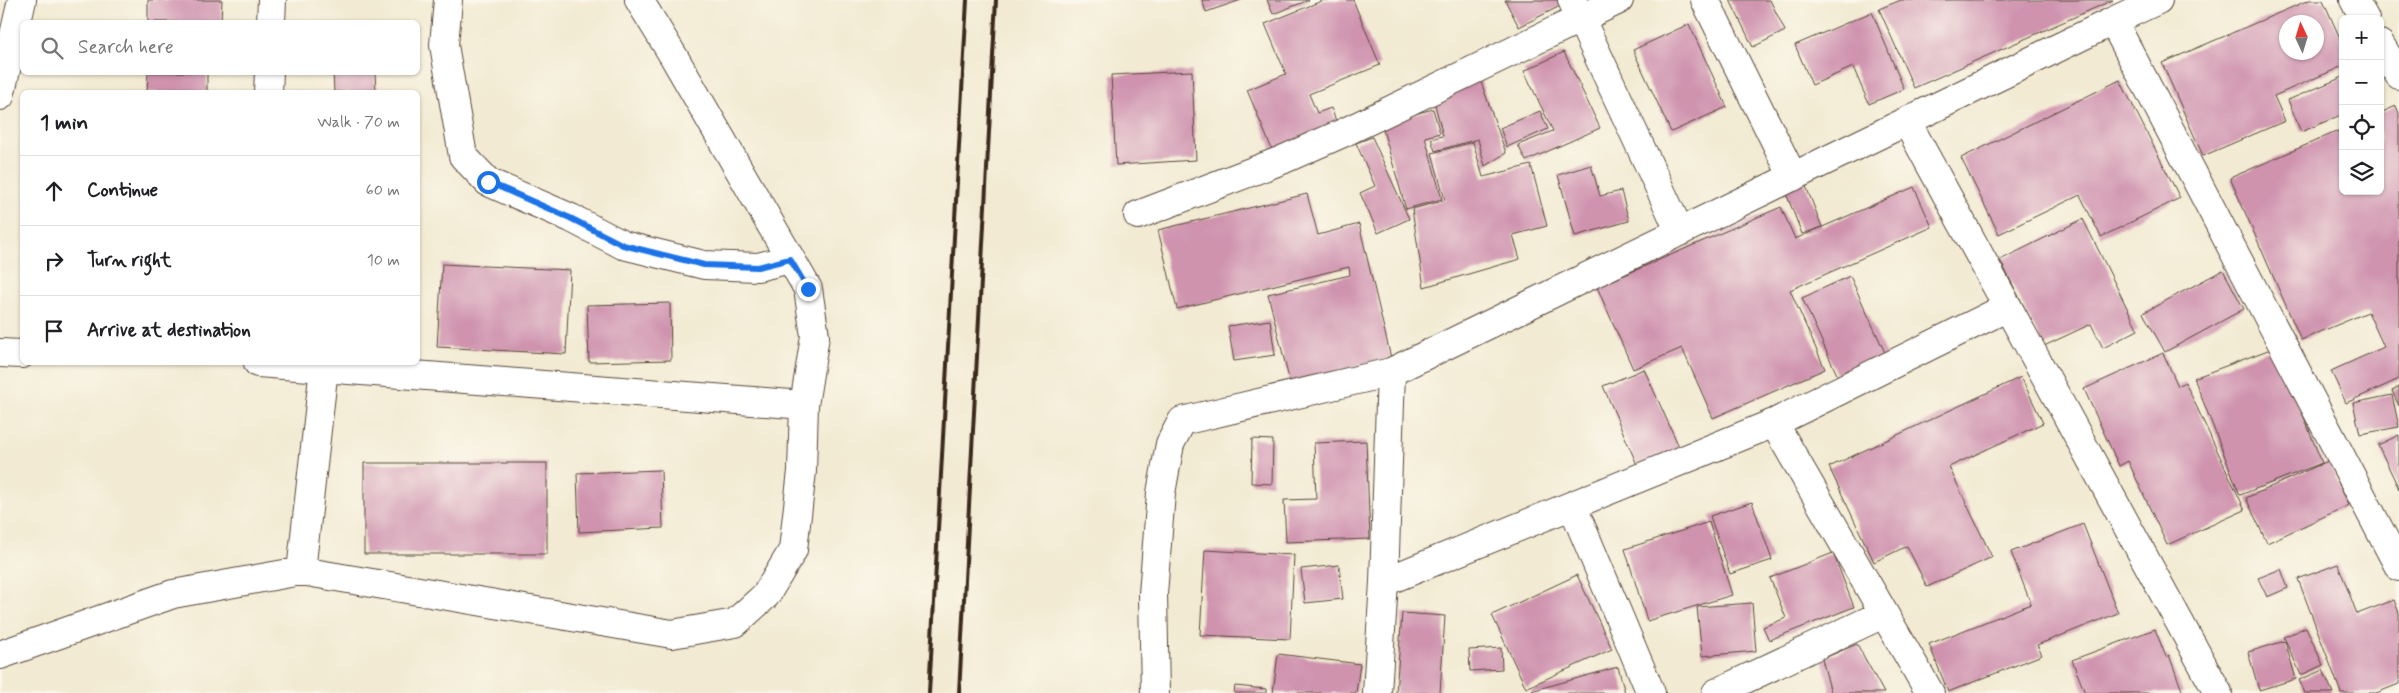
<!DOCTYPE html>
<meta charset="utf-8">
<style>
:root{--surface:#fff;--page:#f2f2f2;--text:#202124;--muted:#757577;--line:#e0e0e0}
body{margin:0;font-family:Mynerve,sans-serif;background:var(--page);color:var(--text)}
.controls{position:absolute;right:15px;top:15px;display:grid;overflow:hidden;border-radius:8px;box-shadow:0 1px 4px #0004}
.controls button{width:45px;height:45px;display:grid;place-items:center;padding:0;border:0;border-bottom:1px solid var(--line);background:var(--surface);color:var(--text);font:25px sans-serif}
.compass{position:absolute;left:2279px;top:15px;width:45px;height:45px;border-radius:50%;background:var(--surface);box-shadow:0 1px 4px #0004;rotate:356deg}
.stop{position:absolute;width:15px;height:15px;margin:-11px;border:4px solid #1a73e8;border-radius:50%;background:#fff}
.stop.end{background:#1a73e8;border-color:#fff;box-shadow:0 1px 5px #0008}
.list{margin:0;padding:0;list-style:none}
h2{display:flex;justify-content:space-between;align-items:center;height:65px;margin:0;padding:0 20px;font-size:21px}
h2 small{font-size:16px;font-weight:400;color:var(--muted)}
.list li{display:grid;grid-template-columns:32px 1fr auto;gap:15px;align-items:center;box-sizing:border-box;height:70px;padding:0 20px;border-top:1px solid var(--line)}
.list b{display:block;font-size:19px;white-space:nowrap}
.list em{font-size:16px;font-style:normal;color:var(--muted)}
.icon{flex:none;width:28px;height:28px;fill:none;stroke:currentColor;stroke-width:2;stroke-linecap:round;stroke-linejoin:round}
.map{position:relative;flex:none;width:2399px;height:693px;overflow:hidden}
.search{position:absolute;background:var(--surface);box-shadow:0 1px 4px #0004;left:20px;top:20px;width:400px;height:55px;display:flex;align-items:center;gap:12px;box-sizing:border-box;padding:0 18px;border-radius:8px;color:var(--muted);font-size:19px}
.panel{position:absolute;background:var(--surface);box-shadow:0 1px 4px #0004;left:20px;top:90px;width:400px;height:275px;border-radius:8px}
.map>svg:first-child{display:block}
.building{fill:#cf93ae;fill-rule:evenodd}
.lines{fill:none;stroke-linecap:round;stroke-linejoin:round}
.minor-casing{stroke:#564739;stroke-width:30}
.minor{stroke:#fff;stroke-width:28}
.rail{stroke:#3b2a1e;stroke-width:4}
.route{stroke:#1a73e8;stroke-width:6}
</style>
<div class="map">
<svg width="2399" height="693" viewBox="0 0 2399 693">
<rect width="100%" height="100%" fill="#fbf7ec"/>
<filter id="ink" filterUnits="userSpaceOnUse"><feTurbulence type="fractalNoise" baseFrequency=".02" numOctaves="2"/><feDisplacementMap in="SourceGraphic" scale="10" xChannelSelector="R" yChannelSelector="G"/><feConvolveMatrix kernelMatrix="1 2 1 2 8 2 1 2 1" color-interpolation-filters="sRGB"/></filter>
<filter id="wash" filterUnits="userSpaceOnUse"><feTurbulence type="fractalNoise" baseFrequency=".0096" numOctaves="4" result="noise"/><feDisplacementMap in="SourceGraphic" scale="20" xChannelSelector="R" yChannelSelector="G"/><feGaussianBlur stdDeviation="1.12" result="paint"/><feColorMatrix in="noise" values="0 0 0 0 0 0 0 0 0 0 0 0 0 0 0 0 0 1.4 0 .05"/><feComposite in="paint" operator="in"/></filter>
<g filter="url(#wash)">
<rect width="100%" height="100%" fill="#f2ead2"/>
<g id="blocks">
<!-- building -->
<path class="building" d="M148,0H222L221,22H148Z
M1202,0H1241L1206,12Z
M1267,0H1309L1273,14Z
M1324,0H1353L1380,65L1309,94L1317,113L1331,108L1338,126L1273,152L1247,90L1286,74L1265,24Z
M1505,0H1559L1562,5L1519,27Z
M1730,0H1770L1785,31L1753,47Z
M1901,0H2113L1914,88L1879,9Z
M2309,0H2323L2343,45V66L2274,96L2285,121L2203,156L2162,63ZM2286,22H2316V52H2286Z
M1872,12L1904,89L1869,104L1853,67L1812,85L1795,45Z
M1689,24L1727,107L1671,132L1633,50Z
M1564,52L1600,128L1526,161L1518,145L1553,131L1524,71Z
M1192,71L1196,160L1116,165L1111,75Z
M148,72H207V92H147Z
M333,72H375L376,92H334Z
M2343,77V114L2301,132L2288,100Z
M1480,79L1506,153L1485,166L1478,139L1435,151L1431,139L1443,136L1434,101Z
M2120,80L2180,198L2101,237L2080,195L1999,234L1961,158Z
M2396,106L2399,113V379L2346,403L2331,371L2384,347L2368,312L2301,340L2230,178L2343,129V191H2380V113Z
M1433,109L1440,133L1425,137L1442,199L1406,209L1381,123Z
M1540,111L1548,129L1507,147L1500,128Z
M1372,137L1409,219L1378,233L1360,193L1375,186L1356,143Z
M1473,142L1483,177L1531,165L1547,226L1513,235L1520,259L1424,287L1412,209L1445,200L1432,153Z
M1591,165L1600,196L1621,191L1629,221L1575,236L1558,175Z
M1804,181L1822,227L1802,234L1784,188Z
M1914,187L1932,227L1790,290L1825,369L1713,418L1682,348L1633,369L1597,287L1781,207L1795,239Z
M1307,194L1318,235L1359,224L1391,358L1290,383L1268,294L1350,275L1349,267L1177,309L1158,230Z
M2083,219L2138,330L2103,348L2091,324L2044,346L2000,260Z
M442,264L570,270L566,354L437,347Z
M2223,270L2244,309L2165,352L2143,313Z
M1850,276L1887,357L1839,379L1802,298Z
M670,303L671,360L589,362L587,305Z
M1270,320L1275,355L1234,361L1228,326Z
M2276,347L2322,463L2240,495L2194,378Z
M2163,353L2178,386L2185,382L2245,510L2167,545L2128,461L2119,466L2084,389Z
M1644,369L1680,449L1638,467L1603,386Z
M2021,377L2043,423L1949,467L1992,557L1927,587L1907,546L1874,562L1829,467Z
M2399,387V406L2392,391Z
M2392,395L2399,427L2360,434L2353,403Z
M2399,435V489L2378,445Z
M1252,439L1273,440L1272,484L1251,483Z
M1366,441L1370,539L1286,542L1284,500L1316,499L1314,443Z
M2328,461L2349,505L2267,543L2246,498Z
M364,463H547V554H364Z
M661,470L663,528L579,532L577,473Z
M1752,502L1772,560L1730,574L1710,516Z
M1709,522L1732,595L1647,621L1625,549Z
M2083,524L2118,613L2037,645L2042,655L1948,692L1929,644L2031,604L2011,552Z
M1205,550L1294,555L1290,639L1200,635Z
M1833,553L1854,607L1769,640L1763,627L1786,618L1770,578Z
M2338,564L2357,614L2394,600L2399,613V684L2376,693H2341L2298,579Z
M1339,565L1343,599L1305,603L1301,569Z
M2281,569L2288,588L2267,597L2258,578Z
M1577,575L1612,649L1526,688L1492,615Z
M1752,603L1756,651L1702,656L1697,607Z
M1402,613L1445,616L1440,693H1396Z
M2306,627L2323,665L2301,675L2284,637Z
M2155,629L2166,657L2169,655L2183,693H2085L2072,660Z
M2285,641L2296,679L2259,690L2248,652Z
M1857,644L1884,693H1831L1822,659Z
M1501,648L1502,669L1470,671L1469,650Z
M1278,654L1360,664L1356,693H1273Z
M1618,667L1625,693H1532L1531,691Z
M2323,670L2333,693H2305L2299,680Z
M1235,686L1266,689V693H1234Z"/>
</g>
</g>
<g filter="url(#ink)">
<use href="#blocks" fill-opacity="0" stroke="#564739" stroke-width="1"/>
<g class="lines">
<!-- minor casing -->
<g class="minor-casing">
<path id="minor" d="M448,0L444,45L463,156L488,182L571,218L623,245L704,265L758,267L790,259
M1572,0L1680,232
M1705,0L1793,177
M2158,0L2113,21L2399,567
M2354,0L2365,19
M271,22L272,0
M2380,44L2399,75
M268,92L269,72
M0,96L22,0
M1907,122L2218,693
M1138,215L1282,160L1345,132L1619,0
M0,353L22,354
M258,363L804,405
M1391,372L1384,582L1774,423L2008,307
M1774,423L1930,693
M1573,507L1651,693
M301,571L324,368
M0,655L173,594L301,571L672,634L735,623L766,595L793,550L802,471L804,405L815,336L808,289L674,57L639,0
M1155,693L1153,594L1161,493L1170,444L1182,421L1391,372L2113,21
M1377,693L1384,582
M1716,693L1883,614"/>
</g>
<!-- minor -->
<use href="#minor" class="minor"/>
<!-- rail -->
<path class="rail" d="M929,693L967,0
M959,693L996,0"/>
</g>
</g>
<g class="lines" filter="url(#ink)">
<!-- route -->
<path class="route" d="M488,182L570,218L623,245L704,265L758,267L790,259L808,289"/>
</g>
</svg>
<div class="controls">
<button>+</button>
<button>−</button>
<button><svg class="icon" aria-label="locate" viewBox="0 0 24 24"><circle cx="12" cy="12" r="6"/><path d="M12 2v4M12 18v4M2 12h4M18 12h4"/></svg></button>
<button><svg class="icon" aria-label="layers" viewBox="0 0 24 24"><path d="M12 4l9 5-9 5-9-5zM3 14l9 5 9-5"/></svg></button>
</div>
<svg class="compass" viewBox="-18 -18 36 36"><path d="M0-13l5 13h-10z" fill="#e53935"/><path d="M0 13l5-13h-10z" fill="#757577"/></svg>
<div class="stop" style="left:488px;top:182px"></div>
<div class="stop end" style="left:808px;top:289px"></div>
<div class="search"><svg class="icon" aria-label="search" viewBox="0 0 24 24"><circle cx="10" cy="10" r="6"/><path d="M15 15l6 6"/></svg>Search here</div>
<section class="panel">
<h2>1 min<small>Walk · 70 m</small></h2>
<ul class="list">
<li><svg class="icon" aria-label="ahead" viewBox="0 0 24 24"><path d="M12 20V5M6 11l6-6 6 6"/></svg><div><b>Continue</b></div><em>60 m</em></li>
<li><svg class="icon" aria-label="right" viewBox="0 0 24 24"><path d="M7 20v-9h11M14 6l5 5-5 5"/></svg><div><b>Turn right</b></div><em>10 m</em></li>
<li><svg class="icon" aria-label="arrive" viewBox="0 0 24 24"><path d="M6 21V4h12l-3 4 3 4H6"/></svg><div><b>Arrive at destination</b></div></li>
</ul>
</section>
</div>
